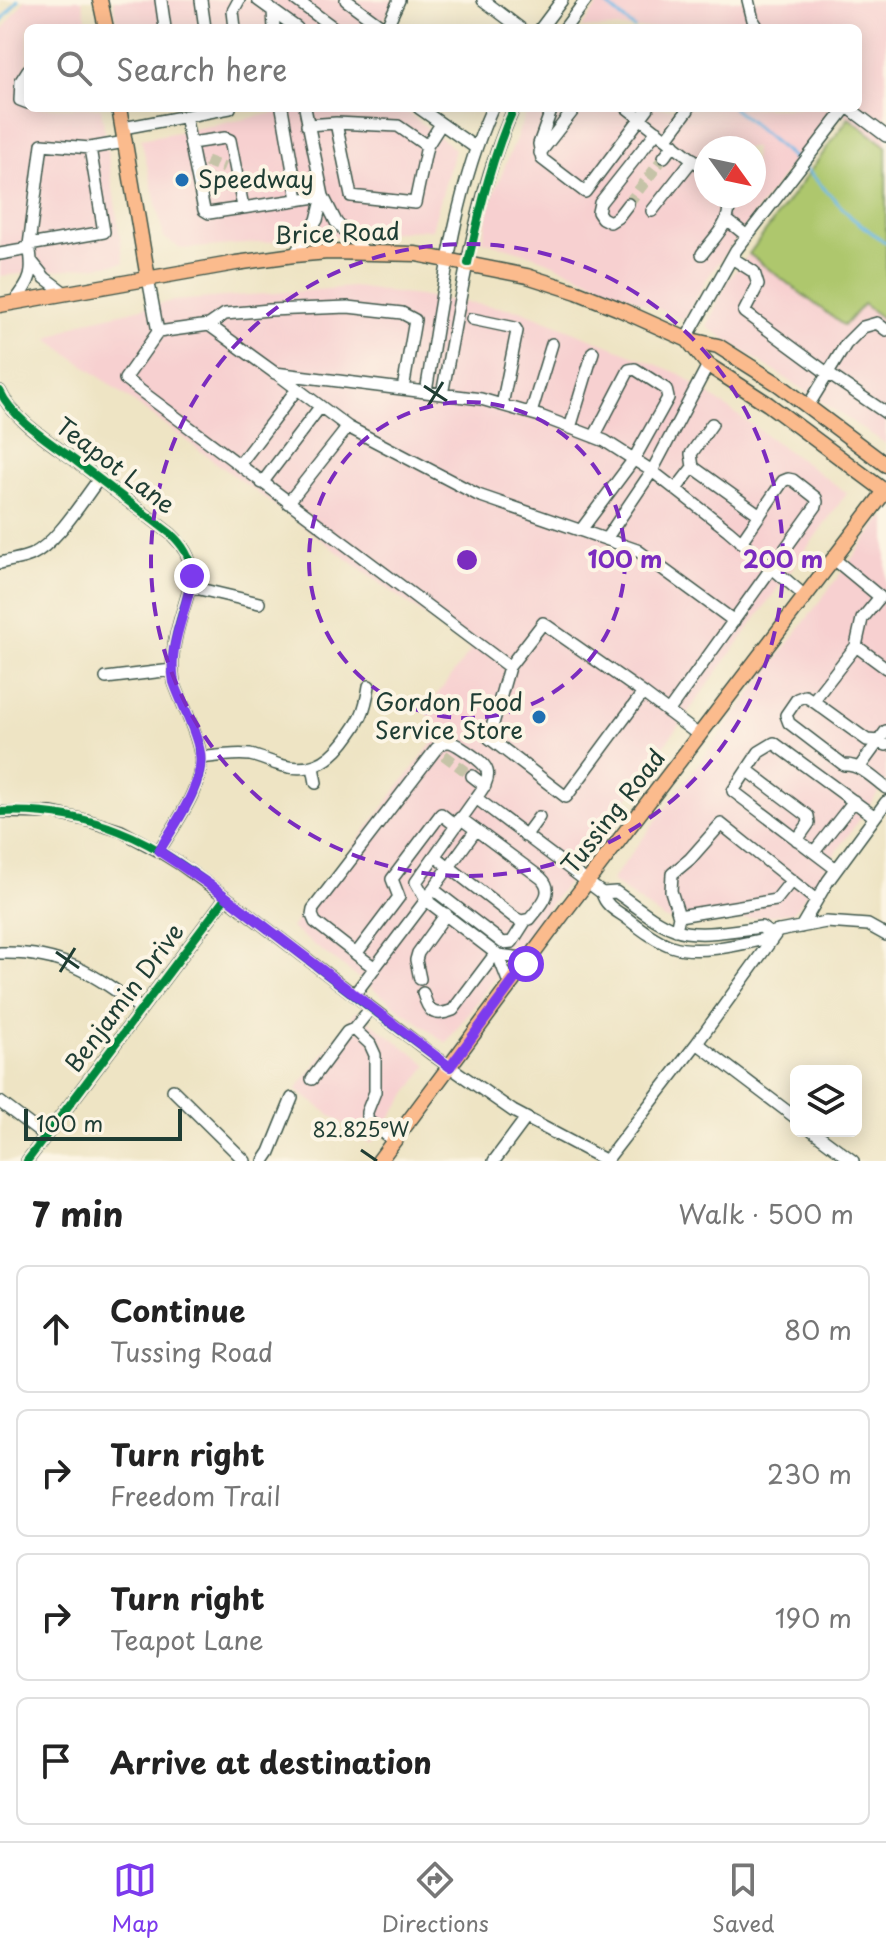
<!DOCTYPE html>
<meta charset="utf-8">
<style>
:root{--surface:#fff;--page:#f6f6f6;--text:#222;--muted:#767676;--line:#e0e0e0;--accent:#7c3aed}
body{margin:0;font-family:"Playpen Sans",sans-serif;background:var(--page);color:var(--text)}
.controls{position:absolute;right:24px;bottom:24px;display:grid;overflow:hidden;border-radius:12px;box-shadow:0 4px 20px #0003}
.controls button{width:72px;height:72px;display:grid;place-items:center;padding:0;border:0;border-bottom:2px solid var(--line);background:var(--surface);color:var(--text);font:40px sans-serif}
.compass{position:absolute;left:694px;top:136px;width:72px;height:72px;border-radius:50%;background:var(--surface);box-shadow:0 4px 20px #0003;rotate:123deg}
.scale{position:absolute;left:24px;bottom:20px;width:158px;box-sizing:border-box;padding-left:8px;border:4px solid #1f3d34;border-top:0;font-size:22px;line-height:28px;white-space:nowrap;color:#1f3d34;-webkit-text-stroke:6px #fcf5e5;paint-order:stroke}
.stop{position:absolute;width:24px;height:24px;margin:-18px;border:6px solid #7c3aed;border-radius:50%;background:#fff}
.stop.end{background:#7c3aed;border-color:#fff;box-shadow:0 2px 8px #0008}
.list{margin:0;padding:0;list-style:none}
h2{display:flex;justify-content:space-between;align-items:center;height:104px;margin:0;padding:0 32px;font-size:34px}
h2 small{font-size:26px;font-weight:400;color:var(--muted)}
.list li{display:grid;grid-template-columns:52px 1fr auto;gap:24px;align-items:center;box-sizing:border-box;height:128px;margin:0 16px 16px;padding:0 16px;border:2px solid var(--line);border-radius:12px}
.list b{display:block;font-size:30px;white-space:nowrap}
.list p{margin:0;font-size:26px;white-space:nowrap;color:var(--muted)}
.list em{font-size:26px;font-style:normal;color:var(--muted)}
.icon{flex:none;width:44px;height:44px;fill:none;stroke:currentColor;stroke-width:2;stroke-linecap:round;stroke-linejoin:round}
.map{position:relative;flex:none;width:886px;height:1161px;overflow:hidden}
.search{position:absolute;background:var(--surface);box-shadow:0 4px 20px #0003;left:24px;right:24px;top:24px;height:88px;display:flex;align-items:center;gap:20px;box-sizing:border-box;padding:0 28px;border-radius:12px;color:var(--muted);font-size:30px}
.sheet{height:680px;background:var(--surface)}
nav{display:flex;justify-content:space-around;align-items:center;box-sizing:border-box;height:112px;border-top:2px solid var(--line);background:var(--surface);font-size:22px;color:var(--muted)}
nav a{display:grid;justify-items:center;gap:4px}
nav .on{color:var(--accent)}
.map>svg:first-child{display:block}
.built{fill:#f7d0d0;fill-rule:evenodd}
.green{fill:#aec76d;stroke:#668250;stroke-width:2}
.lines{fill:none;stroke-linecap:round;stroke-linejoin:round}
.stream{stroke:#6fbce9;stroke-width:3}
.minor-tunnel{stroke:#c5c3a7;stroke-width:11;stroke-dasharray:11 5.5;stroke-linecap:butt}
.minor-casing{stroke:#3e564a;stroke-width:14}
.major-casing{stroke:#3e564a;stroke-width:17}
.minor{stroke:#fff;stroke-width:11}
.major{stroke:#fbbb8d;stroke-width:14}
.cycleway-casing{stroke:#fcf5e5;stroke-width:13}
.cycleway{stroke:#00873e;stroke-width:8}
.route{stroke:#7c3aed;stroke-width:10}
.ticks{fill:none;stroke:#1f3d34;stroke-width:3}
.ring{fill:none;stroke:#7b2cbf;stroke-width:4;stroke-dasharray:14 10}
.poi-dot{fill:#1f6fb2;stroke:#fcf5e5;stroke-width:3}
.labels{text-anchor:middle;stroke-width:8;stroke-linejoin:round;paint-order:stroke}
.poi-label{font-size:24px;fill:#1f3d34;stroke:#fcf5e5;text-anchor:start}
.street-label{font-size:24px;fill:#1f3d34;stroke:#fcf5e5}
.ticks-label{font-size:20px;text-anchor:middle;fill:#1f3d34;stroke:#fcf5e5;stroke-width:8;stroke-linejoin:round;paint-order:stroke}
.centre{fill:#7b2cbf;stroke:#fcf5e5;stroke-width:4}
.ring-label{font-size:24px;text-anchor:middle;font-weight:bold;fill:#7b2cbf;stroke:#fcf5e5;stroke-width:8;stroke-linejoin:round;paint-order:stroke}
</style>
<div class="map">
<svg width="886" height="1161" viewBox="0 0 886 1161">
<rect width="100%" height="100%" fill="#fcf5e5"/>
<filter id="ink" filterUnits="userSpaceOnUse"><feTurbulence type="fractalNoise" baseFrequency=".0125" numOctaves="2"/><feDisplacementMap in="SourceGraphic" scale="16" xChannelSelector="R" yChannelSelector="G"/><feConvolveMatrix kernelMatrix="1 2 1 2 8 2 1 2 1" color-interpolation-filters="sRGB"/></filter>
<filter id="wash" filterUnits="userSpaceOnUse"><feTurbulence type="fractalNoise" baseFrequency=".006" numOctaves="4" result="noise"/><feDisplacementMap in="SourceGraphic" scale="32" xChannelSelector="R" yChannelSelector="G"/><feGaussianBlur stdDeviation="1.8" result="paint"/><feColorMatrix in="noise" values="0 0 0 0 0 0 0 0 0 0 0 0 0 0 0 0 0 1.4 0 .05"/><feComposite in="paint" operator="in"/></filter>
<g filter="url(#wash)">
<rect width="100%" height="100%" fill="#eee4c4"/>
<!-- built -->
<path class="built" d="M25,0H82L88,28H28V108H101L124,263L0,276V33Z
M113,0H396L379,28H118Z
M602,0H886V146L836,108H858V28H581Z
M301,108H402L455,149L432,229L182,249L164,238L141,139Z
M528,108H833L706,280L684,320L532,255L483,241L489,206ZM706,148H754V196H706Z
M749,254L844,326L863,304L886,321V444L707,327L726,283Z
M354,287L520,310L680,374L847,493L673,733L601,838L446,1043L291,928L443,729L424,712L471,650L48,339L83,322L172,301Z
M882,518H886V782L794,912L697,926L664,919L611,881Z
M356,1011L428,1065L371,1144L296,1090Z"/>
<!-- green -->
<path class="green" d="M849,118L886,146V321L863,304L844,326L749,254Z"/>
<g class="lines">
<!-- stream -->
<path class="stream" d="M601,0L634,28
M0,23L18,0
M733,108L798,162
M804,167L852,218L886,243"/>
</g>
</g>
<g filter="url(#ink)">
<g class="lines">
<!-- minor-tunnel -->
<path class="minor-tunnel" d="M206,161L224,168
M209,180L228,187
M628,204L664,157
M444,755L472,776"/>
<!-- minor casing -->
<g class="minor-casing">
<path id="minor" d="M161,0L165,28
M201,0L205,28
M258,0L297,28
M296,0L334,28
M346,0L384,28
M483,0L520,28
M748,0L753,20L758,28
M273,11L274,28
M235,28L233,11L239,0
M386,28L399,0
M541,28L562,0
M565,28L586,0
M28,70L21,81L20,100L28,103
M282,108L298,199
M419,108L476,148
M552,108L539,144L542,159L585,192L648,108
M627,108L706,170
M849,108L886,136
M185,116L204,210L209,213L323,196L305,108
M307,125L336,123L351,196L415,203L427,146L398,126L336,123
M123,128L230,108
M667,138L688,110L685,108
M191,143L225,138L230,140L243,207
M427,146L441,124
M540,153L575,108
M664,157L674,144
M628,204L618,217L610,222L602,218L598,212L600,203L657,131
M652,211L693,159
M727,220L747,236
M0,254L23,250L29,245L42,144L90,148L125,142
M702,254C716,235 735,220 727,196
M294,255L317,220L323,196L336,222L365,252
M732,258L754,272L758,285L744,312L827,373L886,413
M32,262L45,278L65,293
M148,278L158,332L125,379L509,667L489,738L566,797L643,693L700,736
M14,302C32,281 34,272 29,245L104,232L90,148
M472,319L515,328L517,331L502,405
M209,325L225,314L269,310L348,307L402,313L415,320L403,389
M158,332L209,325L275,373L481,399L540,416L605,441L652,471L728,530L806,597
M686,339L736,250L846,108
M276,373L348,427L478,495L637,550L734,621
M0,391C13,420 52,443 77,462C108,486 140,510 171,534C203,564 190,585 180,620C174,640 170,661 174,682C182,705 196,729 200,753C206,784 174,825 159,851
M426,392C442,297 453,196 492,108
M442,394C461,300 474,196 514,108
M808,406L846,344L863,327L877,323L886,330
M531,413L552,344
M570,428L593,352
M239,465L297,389
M693,467L760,515
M262,483L320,407
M676,489L693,467L691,454L712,424
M288,503L348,427
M581,530L634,459L668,398L666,389L635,369L629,370L594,437
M606,539L652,471L708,365
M834,559L880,597L862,619L856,646L886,668
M0,563C10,560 22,559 31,555C56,544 82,501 99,479
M191,587L259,603
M509,667L543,623L643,693
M106,678L172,670
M813,701L856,646
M668,712L816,506L817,502L816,498L793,480L788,479L783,481L741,542
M886,745L879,741L867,740L813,701L805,696L797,699L786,715L789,723L844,765C860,764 874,779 886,788
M201,758C217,756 234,753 250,755C260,757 270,762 280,765C308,773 327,764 344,742C360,721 365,713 369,686
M313,767L316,783
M859,768L886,731
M747,770L808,816L809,823L797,840
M472,776L485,786
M0,812L52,813L86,820L121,831L159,851L180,864L226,897L430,1053L513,1111L605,1160
M476,830L433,889L503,943L512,942L526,920
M525,836L539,817
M814,852L854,801
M435,856L515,918L521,921L530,919C540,906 556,892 541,878L460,818
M836,869L733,791L759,752L774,743L875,817
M430,894L426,900L498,955L510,986
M679,916L776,900L792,880
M801,927L828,881L886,802
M676,930L679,916L671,891L672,874L690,859L721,824L816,900
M774,932L826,922L868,925L886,935
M0,953C61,951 94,974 141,1009
M356,954L315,922L312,915L313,909L436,749C440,745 442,742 448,742C454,742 461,748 466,751C490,767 495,773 476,798
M498,955L530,959
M375,968L356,954L399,897L392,879L441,814L455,825
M420,979L416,960L418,953L446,914
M423,993C428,1011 433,1018 453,1010L496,953
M354,995L426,900L416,882L476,798L602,893C606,907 617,911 628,919C641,929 655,940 671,946C697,955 738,945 764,939L769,933L761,927C736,930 697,938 674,929C653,921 635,905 616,892L602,893
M354,1029L370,1044L375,1055V1092L367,1112V1120L394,1141
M697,1043L796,1118
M312,1079L347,1032L354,1029L371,1008
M173,1090L245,1161
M0,1102L46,1137
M813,1131L853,1161
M27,1161L226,897
M264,1161L270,1152L292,1098
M494,1161L526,1118
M606,1161L697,1043L778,931"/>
</g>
<!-- major casing -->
<g class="major-casing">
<path id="major" d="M100,0L106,28
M119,108L148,278
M0,305L236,263L294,255L328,252L416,254L527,276L577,292L617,308L686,339L718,346L778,384L886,465
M687,339L708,365L768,404L886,492
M379,1161L565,911L886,490"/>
</g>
<!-- minor -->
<use href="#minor" class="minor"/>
<!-- major -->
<use href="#major" class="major"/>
<!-- cycleway casing -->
<g class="cycleway-casing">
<path id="cycleway" d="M468,263C480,210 491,158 514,108
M0,391C13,420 52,443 77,462C108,486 140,510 171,534C203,564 190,585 180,620C174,640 170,661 174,682C182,705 196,729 200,753C206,784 174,825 159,851
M0,812C41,810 81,816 119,831C168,850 210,885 251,916C317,966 382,1019 450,1067
M27,1161L226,897"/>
</g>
<!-- cycleway -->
<use href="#cycleway" class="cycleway"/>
</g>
</g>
<g class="lines" filter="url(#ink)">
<!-- route -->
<path class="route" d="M192,576C187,613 167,644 174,682C182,705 196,729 200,753C205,784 174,825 159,851L213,887L450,1067L526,964"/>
</g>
<!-- ticks -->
<path class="ticks" d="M424,386L447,401M428,406L443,382M56,952L79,968M60,972L75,948M361,1150L377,1161"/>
<!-- distance rings -->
<g class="ring">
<circle cx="467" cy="560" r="158"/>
<circle cx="467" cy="560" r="316"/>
</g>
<!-- markers -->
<g class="poi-dot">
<circle cx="182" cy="180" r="8"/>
<circle cx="539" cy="717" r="8"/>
</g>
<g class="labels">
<!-- poi labels -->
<g class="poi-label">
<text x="198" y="188">Speedway</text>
<text x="523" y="711" text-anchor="end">Gordon Food<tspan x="523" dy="28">Service Store</tspan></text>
</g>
<!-- street labels -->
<g class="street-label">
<text transform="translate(337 234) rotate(-2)" y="8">Brice Road</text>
<text transform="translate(115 466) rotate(37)" y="8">Teapot Lane</text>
<text transform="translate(614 812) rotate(-52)" y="8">Tussing Road</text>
<text transform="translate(125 998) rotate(-53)" y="8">Benjamin Drive</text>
</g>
</g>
<g class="ticks-label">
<text x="361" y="1137">82.825°W</text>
</g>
<circle cx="467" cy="560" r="12" class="centre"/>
<g class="ring-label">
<text x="625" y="568">100 m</text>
<text x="783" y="568">200 m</text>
</g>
</svg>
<div class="controls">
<button><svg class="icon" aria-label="layers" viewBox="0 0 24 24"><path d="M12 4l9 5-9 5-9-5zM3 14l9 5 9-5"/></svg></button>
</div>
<svg class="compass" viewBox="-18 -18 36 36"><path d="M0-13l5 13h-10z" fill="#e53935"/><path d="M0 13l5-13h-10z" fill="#767676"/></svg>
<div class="scale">100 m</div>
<div class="stop" style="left:526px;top:964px"></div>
<div class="stop end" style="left:192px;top:576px"></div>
<div class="search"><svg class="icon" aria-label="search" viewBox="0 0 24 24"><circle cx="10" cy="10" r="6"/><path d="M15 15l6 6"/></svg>Search here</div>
</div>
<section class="sheet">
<h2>7 min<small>Walk · 500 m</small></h2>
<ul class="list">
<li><svg class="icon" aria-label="ahead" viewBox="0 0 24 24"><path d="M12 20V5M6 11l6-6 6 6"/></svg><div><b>Continue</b><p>Tussing Road</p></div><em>80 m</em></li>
<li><svg class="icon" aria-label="right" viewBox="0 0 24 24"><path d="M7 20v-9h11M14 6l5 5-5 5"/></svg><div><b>Turn right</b><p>Freedom Trail</p></div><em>230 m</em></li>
<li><svg class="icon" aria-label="right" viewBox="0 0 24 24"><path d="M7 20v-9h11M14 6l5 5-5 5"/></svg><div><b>Turn right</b><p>Teapot Lane</p></div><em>190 m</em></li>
<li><svg class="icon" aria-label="arrive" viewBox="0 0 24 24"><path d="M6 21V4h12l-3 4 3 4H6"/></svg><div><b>Arrive at destination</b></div></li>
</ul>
</section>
<nav>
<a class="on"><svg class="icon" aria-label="map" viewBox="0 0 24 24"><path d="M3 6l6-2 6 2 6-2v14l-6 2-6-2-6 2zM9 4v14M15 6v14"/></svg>Map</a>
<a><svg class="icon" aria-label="directions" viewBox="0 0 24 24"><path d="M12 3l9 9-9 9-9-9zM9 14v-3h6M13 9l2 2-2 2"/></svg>Directions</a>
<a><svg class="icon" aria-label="saved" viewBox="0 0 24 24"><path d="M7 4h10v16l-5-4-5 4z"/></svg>Saved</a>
</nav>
